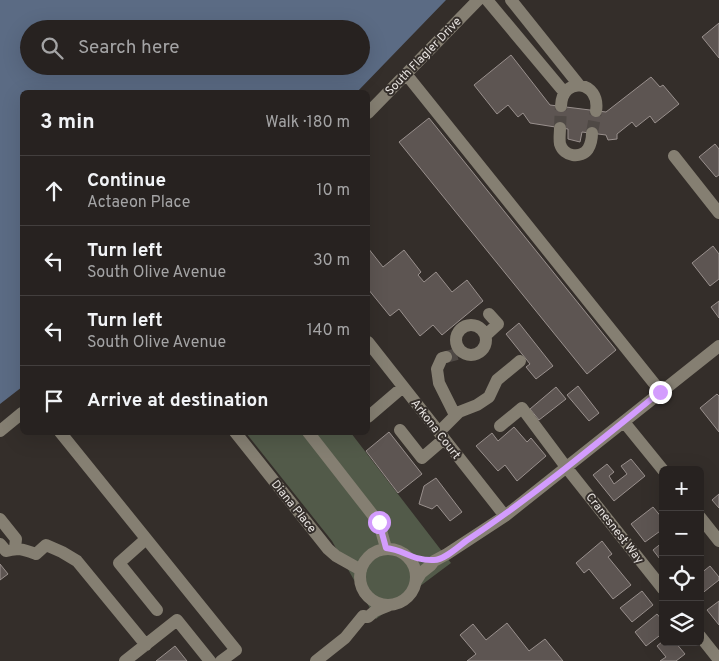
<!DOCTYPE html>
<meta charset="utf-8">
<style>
:root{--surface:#272220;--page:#332f2d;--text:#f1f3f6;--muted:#a4a4a5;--line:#433f3e}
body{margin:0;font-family:Overpass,sans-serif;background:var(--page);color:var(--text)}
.controls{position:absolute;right:15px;bottom:15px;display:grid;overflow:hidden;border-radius:8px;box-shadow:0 5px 20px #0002}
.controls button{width:45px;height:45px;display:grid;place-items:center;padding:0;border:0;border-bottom:1px solid var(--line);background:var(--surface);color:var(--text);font:25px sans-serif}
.stop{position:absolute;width:15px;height:15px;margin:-11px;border:4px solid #d39cfd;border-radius:50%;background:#fff}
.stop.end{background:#d39cfd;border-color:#fff;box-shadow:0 1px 5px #0008}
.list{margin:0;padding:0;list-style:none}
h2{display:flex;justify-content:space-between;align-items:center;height:65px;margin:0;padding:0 20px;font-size:21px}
h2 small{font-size:16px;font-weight:400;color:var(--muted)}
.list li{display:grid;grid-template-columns:32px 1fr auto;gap:15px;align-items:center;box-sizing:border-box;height:70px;padding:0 20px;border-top:1px solid var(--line)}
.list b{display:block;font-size:19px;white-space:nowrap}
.list p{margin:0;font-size:16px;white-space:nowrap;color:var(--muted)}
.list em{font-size:16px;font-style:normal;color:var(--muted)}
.icon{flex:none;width:28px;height:28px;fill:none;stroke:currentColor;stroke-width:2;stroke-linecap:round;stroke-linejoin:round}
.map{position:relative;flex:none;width:719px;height:661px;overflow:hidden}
.search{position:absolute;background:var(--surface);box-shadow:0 5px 20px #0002;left:20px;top:20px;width:350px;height:55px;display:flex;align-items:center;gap:12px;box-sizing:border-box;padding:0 18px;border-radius:28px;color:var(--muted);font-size:19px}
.panel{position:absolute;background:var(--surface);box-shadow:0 5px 20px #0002;left:20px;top:90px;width:350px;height:345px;border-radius:8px}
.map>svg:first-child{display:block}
.green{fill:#525a49}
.water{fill:#5b6b84;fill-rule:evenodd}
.building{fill:#5d5552;stroke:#99908d}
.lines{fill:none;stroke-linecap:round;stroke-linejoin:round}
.minor-tunnel{stroke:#4f4945;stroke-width:12;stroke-dasharray:12 6;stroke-linecap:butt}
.minor{stroke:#857f72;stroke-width:12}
.route{stroke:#d39cfd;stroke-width:6}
.labels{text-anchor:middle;stroke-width:4;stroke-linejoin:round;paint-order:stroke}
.street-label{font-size:12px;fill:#e8e4e1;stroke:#342e2a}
</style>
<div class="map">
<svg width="719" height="661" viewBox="0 0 719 661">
<rect width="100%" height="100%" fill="#342e2a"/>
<!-- green -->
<path class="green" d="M246,433H351L451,563L376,619L332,541Z"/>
<!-- water -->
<path class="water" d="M0,0H446L357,92H22V387L0,404ZM29,29H361V66H29Z"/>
<!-- building -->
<path class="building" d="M719,23V58L702,37Z
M511,55L550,105L606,112L651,77L660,87L663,85L679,104L655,123L650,116L636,127L632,122L617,134V139L608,140L606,135L582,132L580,142L568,139V129L530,123L523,113L518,117L508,105L497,114L474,85Z
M429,118L616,350L587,374L399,142Z
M715,144L719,149V175L716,177L699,157Z
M713,246L719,254V279L710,286L692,263Z
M368,248L383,267L404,250L421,272L418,275L424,282L436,272L452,292L467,280L483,301L442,335L433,325L420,336L399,309L390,316L368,289Z
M719,301V318L711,307Z
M519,323L553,366L536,379L526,367L530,364L506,334Z
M578,386L599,413L589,421L567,395Z
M556,387L566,399L539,420L530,409Z
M717,394L719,396V432L700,408Z
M514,427L527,442L531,438L546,456L517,481L505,465L498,471L476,446L492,433L498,441Z
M389,432L422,474L398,493L366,451Z
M631,459L645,476L614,501L593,475L607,464L614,472L609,476L614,484L627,474L621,466Z
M436,478L462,512L450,521L437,505L432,509L419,504L424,486Z
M719,494V508L712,500Z
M653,507L663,519V529L645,542L631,524Z
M602,541L612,554L608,557L631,585L613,599L589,569L584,573L576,563Z
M663,542V563L653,550Z
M0,564L8,574L0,580Z
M710,566L719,577V580L700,595V574Z
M642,591L653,605L632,622L620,608Z
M719,601V625L707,610Z
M657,614L663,621V633L646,646L635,632Z
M507,623L529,651L545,639L563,661H467L476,654L460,635L473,624L486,640Z
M663,641L675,642L685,654L676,661H660L666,657L657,646Z
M175,646L187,661H156Z"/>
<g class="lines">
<!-- minor-tunnel -->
<path class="minor-tunnel" d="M560,128L561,106
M592,133L596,111
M446,357L457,354"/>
<!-- minor -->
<path class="minor" d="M487,0L564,92
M511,0L579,85
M406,74L661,392
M561,106C562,75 601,81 596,111
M368,113L478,0
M560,128C560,133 559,139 560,144C564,157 581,159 588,149C591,144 592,138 592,133
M674,156L719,213
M456 340a15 15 0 1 1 30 0a15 15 0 1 1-30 0Z
M486,335L498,324L489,314
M368,342L505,516
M446,357L442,358L437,369L439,383L455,415
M368,417L403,387
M624,422L663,470
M500,426L522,408L566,467L663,589
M400,430L422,458L444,439
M0,431L22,413
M60,432L236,650L221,661
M235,432L328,549L336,556L361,570
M308,432L379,523L386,548
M439,432L459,412L477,405L489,397L497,380L520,361
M700,517L719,541
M0,519L16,539L15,548
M146,539L119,563L157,610
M0,544L6,551C18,547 25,550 36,554L46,545L62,552L77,561L146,645
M360 577a28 28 0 1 1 56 0a28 28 0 1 1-56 0Z
M416,581L421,573L431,565L434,561L447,554L505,516L719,346
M700,636L719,660
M125,661L177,620L210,661
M316,661L345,638L363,616L368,617L375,611L390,605"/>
</g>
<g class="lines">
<!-- route -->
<path class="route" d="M379,522L386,548C405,550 412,561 434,560C444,560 458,547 466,541C534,496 597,443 660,392"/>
</g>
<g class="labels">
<!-- street labels -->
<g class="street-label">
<text transform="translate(423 56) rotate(-46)" y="4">South Flagler Drive</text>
<text transform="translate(436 429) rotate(52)" y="4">Arkona Court</text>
<text transform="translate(294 506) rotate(51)" y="4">Diana Place</text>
<text transform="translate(615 528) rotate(52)" y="4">Cranesnest Way</text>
</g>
</g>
</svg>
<div class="controls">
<button>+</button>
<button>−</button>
<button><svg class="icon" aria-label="locate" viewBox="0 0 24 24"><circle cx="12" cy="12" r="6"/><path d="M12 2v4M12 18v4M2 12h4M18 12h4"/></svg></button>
<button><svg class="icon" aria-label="layers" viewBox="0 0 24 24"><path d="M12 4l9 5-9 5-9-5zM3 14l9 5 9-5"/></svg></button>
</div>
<div class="stop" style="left:379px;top:522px"></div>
<div class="stop end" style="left:660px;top:392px"></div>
<div class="search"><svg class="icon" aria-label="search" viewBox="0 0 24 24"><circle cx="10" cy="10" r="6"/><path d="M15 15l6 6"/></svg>Search here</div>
<section class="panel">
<h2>3 min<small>Walk · 180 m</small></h2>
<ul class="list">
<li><svg class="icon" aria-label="ahead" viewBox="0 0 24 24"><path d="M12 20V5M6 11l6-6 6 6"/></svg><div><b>Continue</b><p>Actaeon Place</p></div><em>10 m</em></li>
<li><svg class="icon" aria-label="left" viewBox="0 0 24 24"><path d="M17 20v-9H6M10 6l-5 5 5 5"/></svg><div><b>Turn left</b><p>South Olive Avenue</p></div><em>30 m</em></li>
<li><svg class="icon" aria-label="left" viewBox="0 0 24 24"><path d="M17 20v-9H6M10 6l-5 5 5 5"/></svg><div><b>Turn left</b><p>South Olive Avenue</p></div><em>140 m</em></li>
<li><svg class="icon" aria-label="arrive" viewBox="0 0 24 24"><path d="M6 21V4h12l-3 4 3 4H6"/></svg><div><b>Arrive at destination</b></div></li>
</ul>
</section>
</div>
